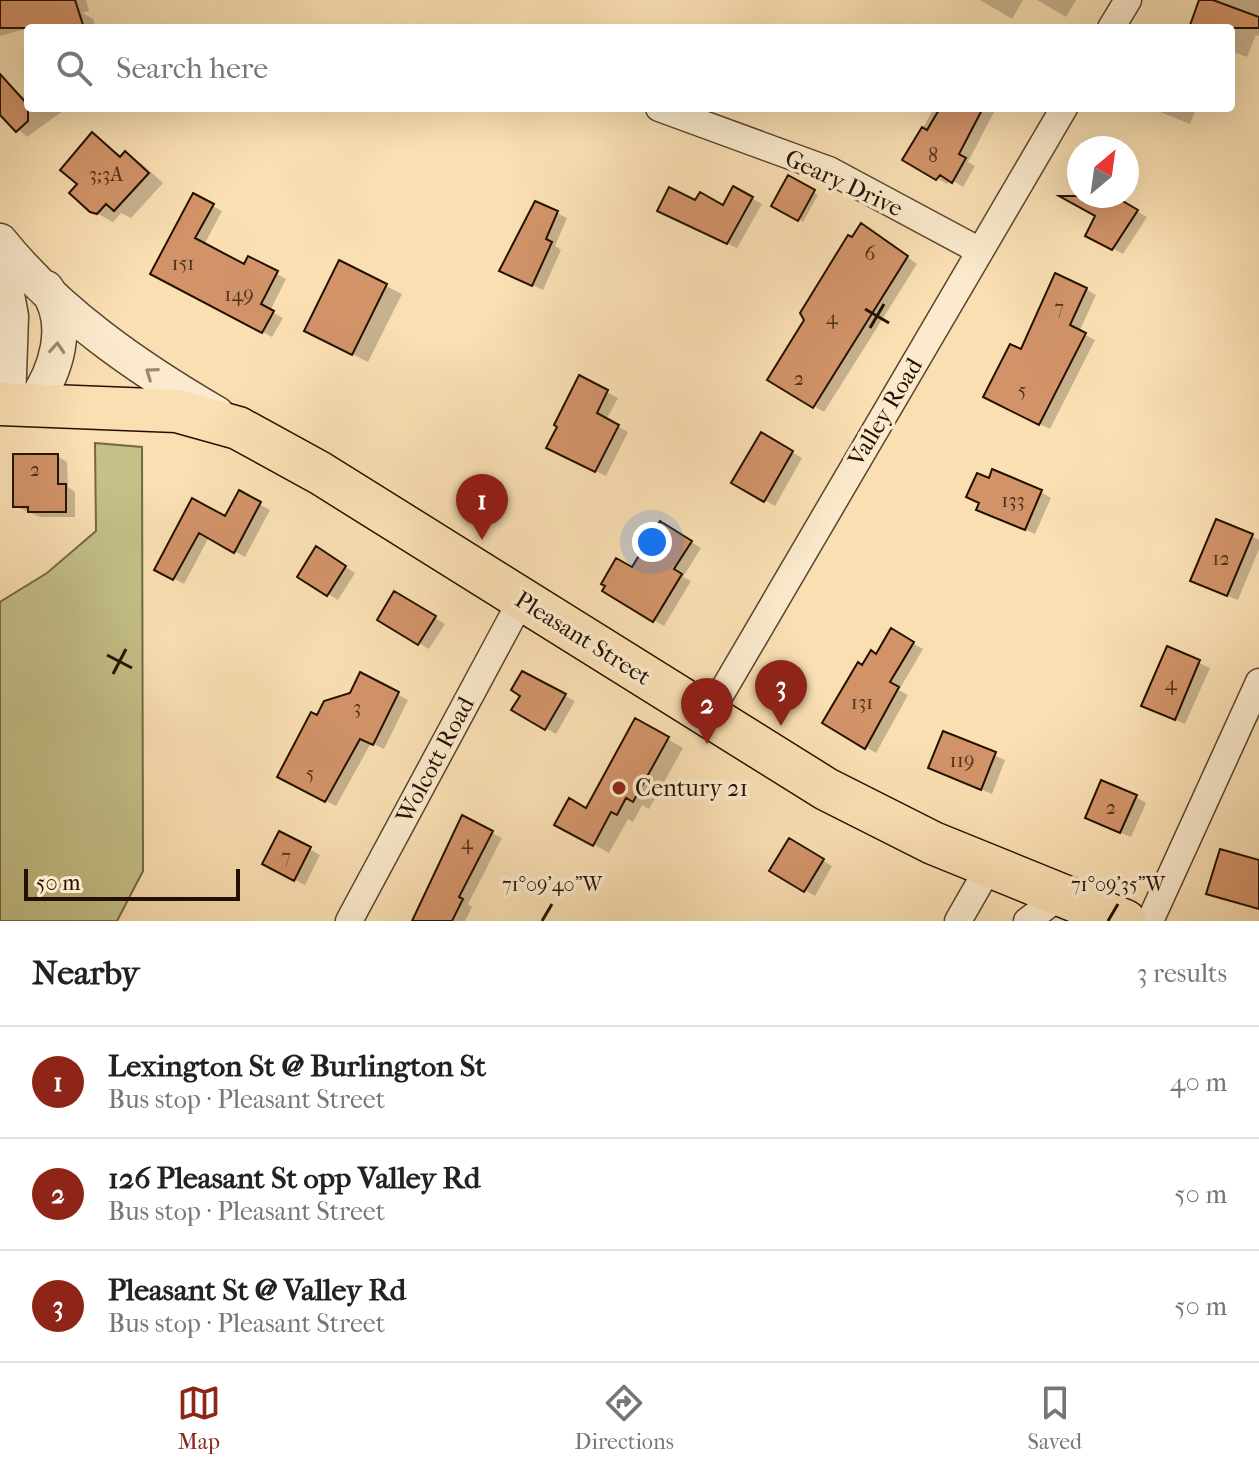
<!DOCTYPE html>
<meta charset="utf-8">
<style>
:root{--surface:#fff;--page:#f2f2f2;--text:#222;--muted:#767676;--line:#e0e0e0;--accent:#8f2418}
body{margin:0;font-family:"IM FELL French Canon",serif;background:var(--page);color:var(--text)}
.compass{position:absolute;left:1067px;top:136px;width:72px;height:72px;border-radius:50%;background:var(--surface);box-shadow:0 8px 32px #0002;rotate:29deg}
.scale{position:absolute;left:24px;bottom:20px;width:216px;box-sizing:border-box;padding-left:8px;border:4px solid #251000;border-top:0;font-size:22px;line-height:28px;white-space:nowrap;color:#251000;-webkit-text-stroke:6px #fbeacd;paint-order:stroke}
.you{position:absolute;left:652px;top:542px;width:28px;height:28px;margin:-20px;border:6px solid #fff;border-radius:50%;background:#1a73e8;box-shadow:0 0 0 12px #1a73e833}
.badge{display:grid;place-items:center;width:52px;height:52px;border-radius:50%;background:var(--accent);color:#fff;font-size:26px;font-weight:700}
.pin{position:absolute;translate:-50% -66px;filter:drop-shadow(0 2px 4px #0008)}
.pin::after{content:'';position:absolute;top:42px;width:28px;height:24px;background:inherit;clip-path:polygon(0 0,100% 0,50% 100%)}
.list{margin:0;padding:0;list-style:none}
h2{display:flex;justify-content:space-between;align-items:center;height:104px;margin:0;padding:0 32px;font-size:34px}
h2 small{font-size:26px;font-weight:400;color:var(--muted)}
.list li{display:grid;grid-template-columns:52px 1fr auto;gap:24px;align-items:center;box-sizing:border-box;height:112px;padding:0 32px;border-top:2px solid var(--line)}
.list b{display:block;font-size:30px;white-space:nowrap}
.list p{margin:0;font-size:26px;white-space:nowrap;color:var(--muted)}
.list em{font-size:26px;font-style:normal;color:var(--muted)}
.icon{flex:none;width:44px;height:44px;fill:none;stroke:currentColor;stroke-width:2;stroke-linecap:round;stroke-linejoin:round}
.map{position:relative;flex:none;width:1259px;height:921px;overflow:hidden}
.search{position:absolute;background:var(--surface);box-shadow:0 8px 32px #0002;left:24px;right:24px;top:24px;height:88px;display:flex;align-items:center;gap:20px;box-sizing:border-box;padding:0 28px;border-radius:8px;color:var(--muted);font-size:30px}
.sheet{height:440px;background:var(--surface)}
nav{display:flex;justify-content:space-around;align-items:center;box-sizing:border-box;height:112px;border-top:2px solid var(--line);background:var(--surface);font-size:22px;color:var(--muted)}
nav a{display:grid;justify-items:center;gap:4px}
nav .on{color:var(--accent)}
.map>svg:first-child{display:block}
.green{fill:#c4c088;stroke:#746844;stroke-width:2}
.shadow{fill:#0003}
.building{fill:#d29369;stroke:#251000;stroke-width:2}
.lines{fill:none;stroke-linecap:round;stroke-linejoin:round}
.minor-casing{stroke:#5a442c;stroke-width:29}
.tertiary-casing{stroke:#5a442c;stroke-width:37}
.primary-casing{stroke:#251000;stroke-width:45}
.minor{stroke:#fbeacd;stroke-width:26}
.tertiary{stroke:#fbeacd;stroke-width:34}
.primary{stroke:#f9dfb2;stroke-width:42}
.oneway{stroke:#9b8871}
.ticks{fill:none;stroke:#251000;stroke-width:3}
.poi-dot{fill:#8f2418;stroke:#fbeacd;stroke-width:3}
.labels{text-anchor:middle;stroke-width:7;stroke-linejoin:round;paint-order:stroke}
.number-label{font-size:20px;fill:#50311a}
.street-label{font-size:24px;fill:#251000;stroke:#fbeacd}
.poi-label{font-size:24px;fill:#251000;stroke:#fbeacd;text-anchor:start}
.ticks-label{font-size:20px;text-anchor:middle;fill:#251000;stroke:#fbeacd;stroke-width:7;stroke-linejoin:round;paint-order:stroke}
</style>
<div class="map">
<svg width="1259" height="921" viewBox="0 0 1259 921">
<rect width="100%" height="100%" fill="#f9dfb2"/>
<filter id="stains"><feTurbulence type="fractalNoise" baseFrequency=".0025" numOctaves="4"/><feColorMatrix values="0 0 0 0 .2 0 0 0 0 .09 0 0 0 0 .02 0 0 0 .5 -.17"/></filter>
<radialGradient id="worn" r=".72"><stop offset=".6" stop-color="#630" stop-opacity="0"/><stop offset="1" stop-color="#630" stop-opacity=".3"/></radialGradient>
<!-- green -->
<path class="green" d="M95,443L142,447L143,871L117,921H0V602L47,573L96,531Z"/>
<!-- shadow -->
<path class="shadow" d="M0,0H86L89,11L82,13L93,19L96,28H59L72,16L0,36Z
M980,0H1023L1012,19Z
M1037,0H1076L1066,17Z
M1201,0H1259V36L1256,35L1247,57L1231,51V28H1191Z
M2,79L23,97L28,92V108H67L27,137L0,112Z
M934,108H1003H996L968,162L975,166L963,187L950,179L947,184L905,160Z
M1150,108H1196L1190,124Z
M92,134L123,157L126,154L141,163L163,183L131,218L121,213L113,222L91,210Z
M789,178L818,195L803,222L774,205Z
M734,188L762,204L737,248L669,216L696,203L724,207Z
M193,196L222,211L204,245L245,266L249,259L286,279L270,311L283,318L272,337L153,273Z
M1091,196H1109L1147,217L1123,254L1087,235L1098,216Z
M557,213L567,218L555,246L561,250L543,290L511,276Z
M872,232L917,264L824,412L770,380Z
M340,263L402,294L368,362L322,339Z
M1086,289L1096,295L1079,332L1095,340L1050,429L996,402L1022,352Z
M580,378L618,398L606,420L628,432L606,476L559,453Z
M761,435L802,458L775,506L734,482Z
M57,456L67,462L68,487L75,492V517H40L15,506Z
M1041,492L1051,498L1035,534L978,509L981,503Z
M239,493L270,510L245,557L209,537L184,584L156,569L193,501L226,518Z
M661,524L701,548L683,577L691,581L664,626L604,590L632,570Z
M1252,536L1259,540V549L1238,600L1202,586Z
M327,555L355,573L338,600L300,576Z
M395,594L445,624L429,649L379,620Z
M892,631L923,649L899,690L908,695L876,753L825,723L863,668L877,656Z
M1168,648L1210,668L1185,724L1154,711Z
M523,674L575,701L556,734L514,710L523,695Z
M361,675L408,700L384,749L371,743L336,806L280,776L317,718L351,695Z
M636,721L683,748L649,809L642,805L633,822L628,819L609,853L557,824L587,811Z
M944,733L1005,760L992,794L930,768Z
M1136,797L1146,803L1131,837L1097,823Z
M463,818L502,838L468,904L472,907L465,921H414Z
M280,833L320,855L305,885L264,863Z
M789,840L832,866L815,896L772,870Z
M1259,858V910L1209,893L1258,862Z"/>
<!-- building -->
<path class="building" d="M0,0H75L84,28H0Z
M1199,0H1213L1259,17V28H1189Z
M0,74L28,105V121L16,132L0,115Z
M940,108H983L959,154L966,158L952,183L940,175L936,180L902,160L922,127L927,130Z
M92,132L120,157L125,151L149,173L114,211L106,204L97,214L90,212L69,193L77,184L60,170Z
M788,175L815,190L798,221L771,206Z
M733,186L753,197L727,244L657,211L669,187L695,200L700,192L723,205Z
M193,193L214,204L195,238L244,264L248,256L278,271L261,304L274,311L262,333L150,274Z
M1059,196H1114L1138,210L1112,250L1085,236L1095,216Z
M535,201L558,211L546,239L552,242L532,286L499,271Z
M861,223L908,256L813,408L767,380L804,320L800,313L848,235L852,237Z
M339,260L387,284L352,355L304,331Z
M1055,273L1087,288L1070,325L1086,333L1039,425L983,397L1010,344L1021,349Z
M579,375L608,390L597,413L619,425L595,472L546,448L557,427L554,425Z
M761,432L793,451L764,502L731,483Z
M13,454H58V484H66V512H28V507H13Z
M992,469L1042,490L1025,530L976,510L979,503L966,497L977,473L989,478Z
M239,490L261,502L234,553L199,533L173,580L154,570L192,498L225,516Z
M1216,519L1253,534L1227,596L1190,581Z
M660,521L692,541L674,569L682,574L653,622L602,591L605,586L601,584L616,558L632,567Z
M316,546L346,566L327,596L297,577Z
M394,591L436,616L418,645L377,620Z
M891,628L914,642L890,682L899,687L865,749L822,723L858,662L862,665L871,650L876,654Z
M1167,646L1200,660L1175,720L1141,706Z
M522,671L566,694L545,730L511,710L520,696L511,690Z
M360,672L399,692L373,745L360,739L325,802L277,777L311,712L317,715L324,701L350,693Z
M635,718L669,737L633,802L626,798L617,815L611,812L593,846L554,825L569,798L586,808Z
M943,731L996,752L981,790L928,768Z
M1101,780L1137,795L1120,833L1085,818Z
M462,815L493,831L459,897L463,899L452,921H412Z
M279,831L311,847L294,881L262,864Z
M789,838L824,859L804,892L769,871Z
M1220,849L1259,860V909L1206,894Z"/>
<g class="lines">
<!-- minor casing -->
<g class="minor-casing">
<path id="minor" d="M1111,28L1128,0
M659,108L829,170L980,251
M708,716L1064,108
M349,921L522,599
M958,921L989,867
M1027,921L1060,896
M1150,921L1259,682"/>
</g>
<!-- tertiary casing -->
<g class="tertiary-casing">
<path id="tertiary" d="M0,241C58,313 138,368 217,414
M0,257L11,316L8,404
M33,404C56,372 72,324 46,288"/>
</g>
<!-- primary casing -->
<g class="primary-casing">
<path id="primary" d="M0,404L177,411L238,428L320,473L826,789L933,843L1125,921"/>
</g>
<!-- minor -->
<use href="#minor" class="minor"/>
<!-- tertiary -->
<use href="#tertiary" class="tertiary"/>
<!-- primary -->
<use href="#primary" class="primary"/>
</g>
<!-- one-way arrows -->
<defs><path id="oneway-chevron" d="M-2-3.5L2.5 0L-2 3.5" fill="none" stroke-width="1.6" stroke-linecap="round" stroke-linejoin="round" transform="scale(2)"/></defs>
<g class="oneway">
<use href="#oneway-chevron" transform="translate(57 348) rotate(-86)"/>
<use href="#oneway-chevron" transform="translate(151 373) rotate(-145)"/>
</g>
<!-- ticks -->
<path class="ticks" d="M865,309L889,323M870,328L884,304M107,655L132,668M113,674L126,649M542,921L552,904M1108,921L1118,904"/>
<!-- markers -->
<circle class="poi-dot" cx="619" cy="788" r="8"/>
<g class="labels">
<!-- number labels -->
<g class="number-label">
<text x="933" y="162">8</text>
<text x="106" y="181">3;3A</text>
<text x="870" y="260">6</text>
<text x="183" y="270">151</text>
<text x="239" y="301">149</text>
<text x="1059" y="314">7</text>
<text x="832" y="324">4</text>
<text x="799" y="385">2</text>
<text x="1022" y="397">5</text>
<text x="35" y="476">2</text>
<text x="1013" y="507">133</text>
<text x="1221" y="565">12</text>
<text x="1171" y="690">4</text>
<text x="862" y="709">131</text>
<text x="357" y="714">3</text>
<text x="962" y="767">119</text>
<text x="310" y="780">5</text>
<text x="1111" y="814">2</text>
<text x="467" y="849">4</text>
<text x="286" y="863">7</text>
</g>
<!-- street labels -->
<g class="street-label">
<text transform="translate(844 183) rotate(25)" y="8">Geary Drive</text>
<text transform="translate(885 412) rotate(-59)" y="8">Valley Road</text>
<text transform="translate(583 638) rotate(32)" y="8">Pleasant Street</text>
<text transform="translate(435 760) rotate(-62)" y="8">Wolcott Road</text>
</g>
<!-- poi labels -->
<g class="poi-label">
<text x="635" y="796">Century 21</text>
</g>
</g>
<g class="ticks-label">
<text x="552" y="891">71°09'40"W</text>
<text x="1118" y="891">71°09'35"W</text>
</g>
<rect width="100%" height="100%" filter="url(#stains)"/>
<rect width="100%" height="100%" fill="url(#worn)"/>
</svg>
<svg class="compass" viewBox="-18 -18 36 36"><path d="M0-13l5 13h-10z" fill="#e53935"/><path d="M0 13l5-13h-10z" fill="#767676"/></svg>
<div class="scale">50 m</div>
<div class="you"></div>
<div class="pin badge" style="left:482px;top:540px">1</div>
<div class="pin badge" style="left:707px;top:744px">2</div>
<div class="pin badge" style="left:781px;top:726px">3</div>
<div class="search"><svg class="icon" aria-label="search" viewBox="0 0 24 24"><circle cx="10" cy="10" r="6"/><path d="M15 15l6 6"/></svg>Search here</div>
</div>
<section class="sheet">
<h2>Nearby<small>3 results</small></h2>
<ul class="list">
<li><span class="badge">1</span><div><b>Lexington St @ Burlington St</b><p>Bus stop · Pleasant Street</p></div><em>40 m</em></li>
<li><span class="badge">2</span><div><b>126 Pleasant St opp Valley Rd</b><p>Bus stop · Pleasant Street</p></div><em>50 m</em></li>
<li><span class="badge">3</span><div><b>Pleasant St @ Valley Rd</b><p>Bus stop · Pleasant Street</p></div><em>50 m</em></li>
</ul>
</section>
<nav>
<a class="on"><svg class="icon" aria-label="map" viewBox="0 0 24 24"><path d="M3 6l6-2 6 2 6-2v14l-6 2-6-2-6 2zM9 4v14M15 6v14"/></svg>Map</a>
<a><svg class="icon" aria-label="directions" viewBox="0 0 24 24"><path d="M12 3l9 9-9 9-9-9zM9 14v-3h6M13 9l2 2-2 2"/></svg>Directions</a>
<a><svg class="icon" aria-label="saved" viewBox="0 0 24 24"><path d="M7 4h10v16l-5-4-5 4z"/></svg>Saved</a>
</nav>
